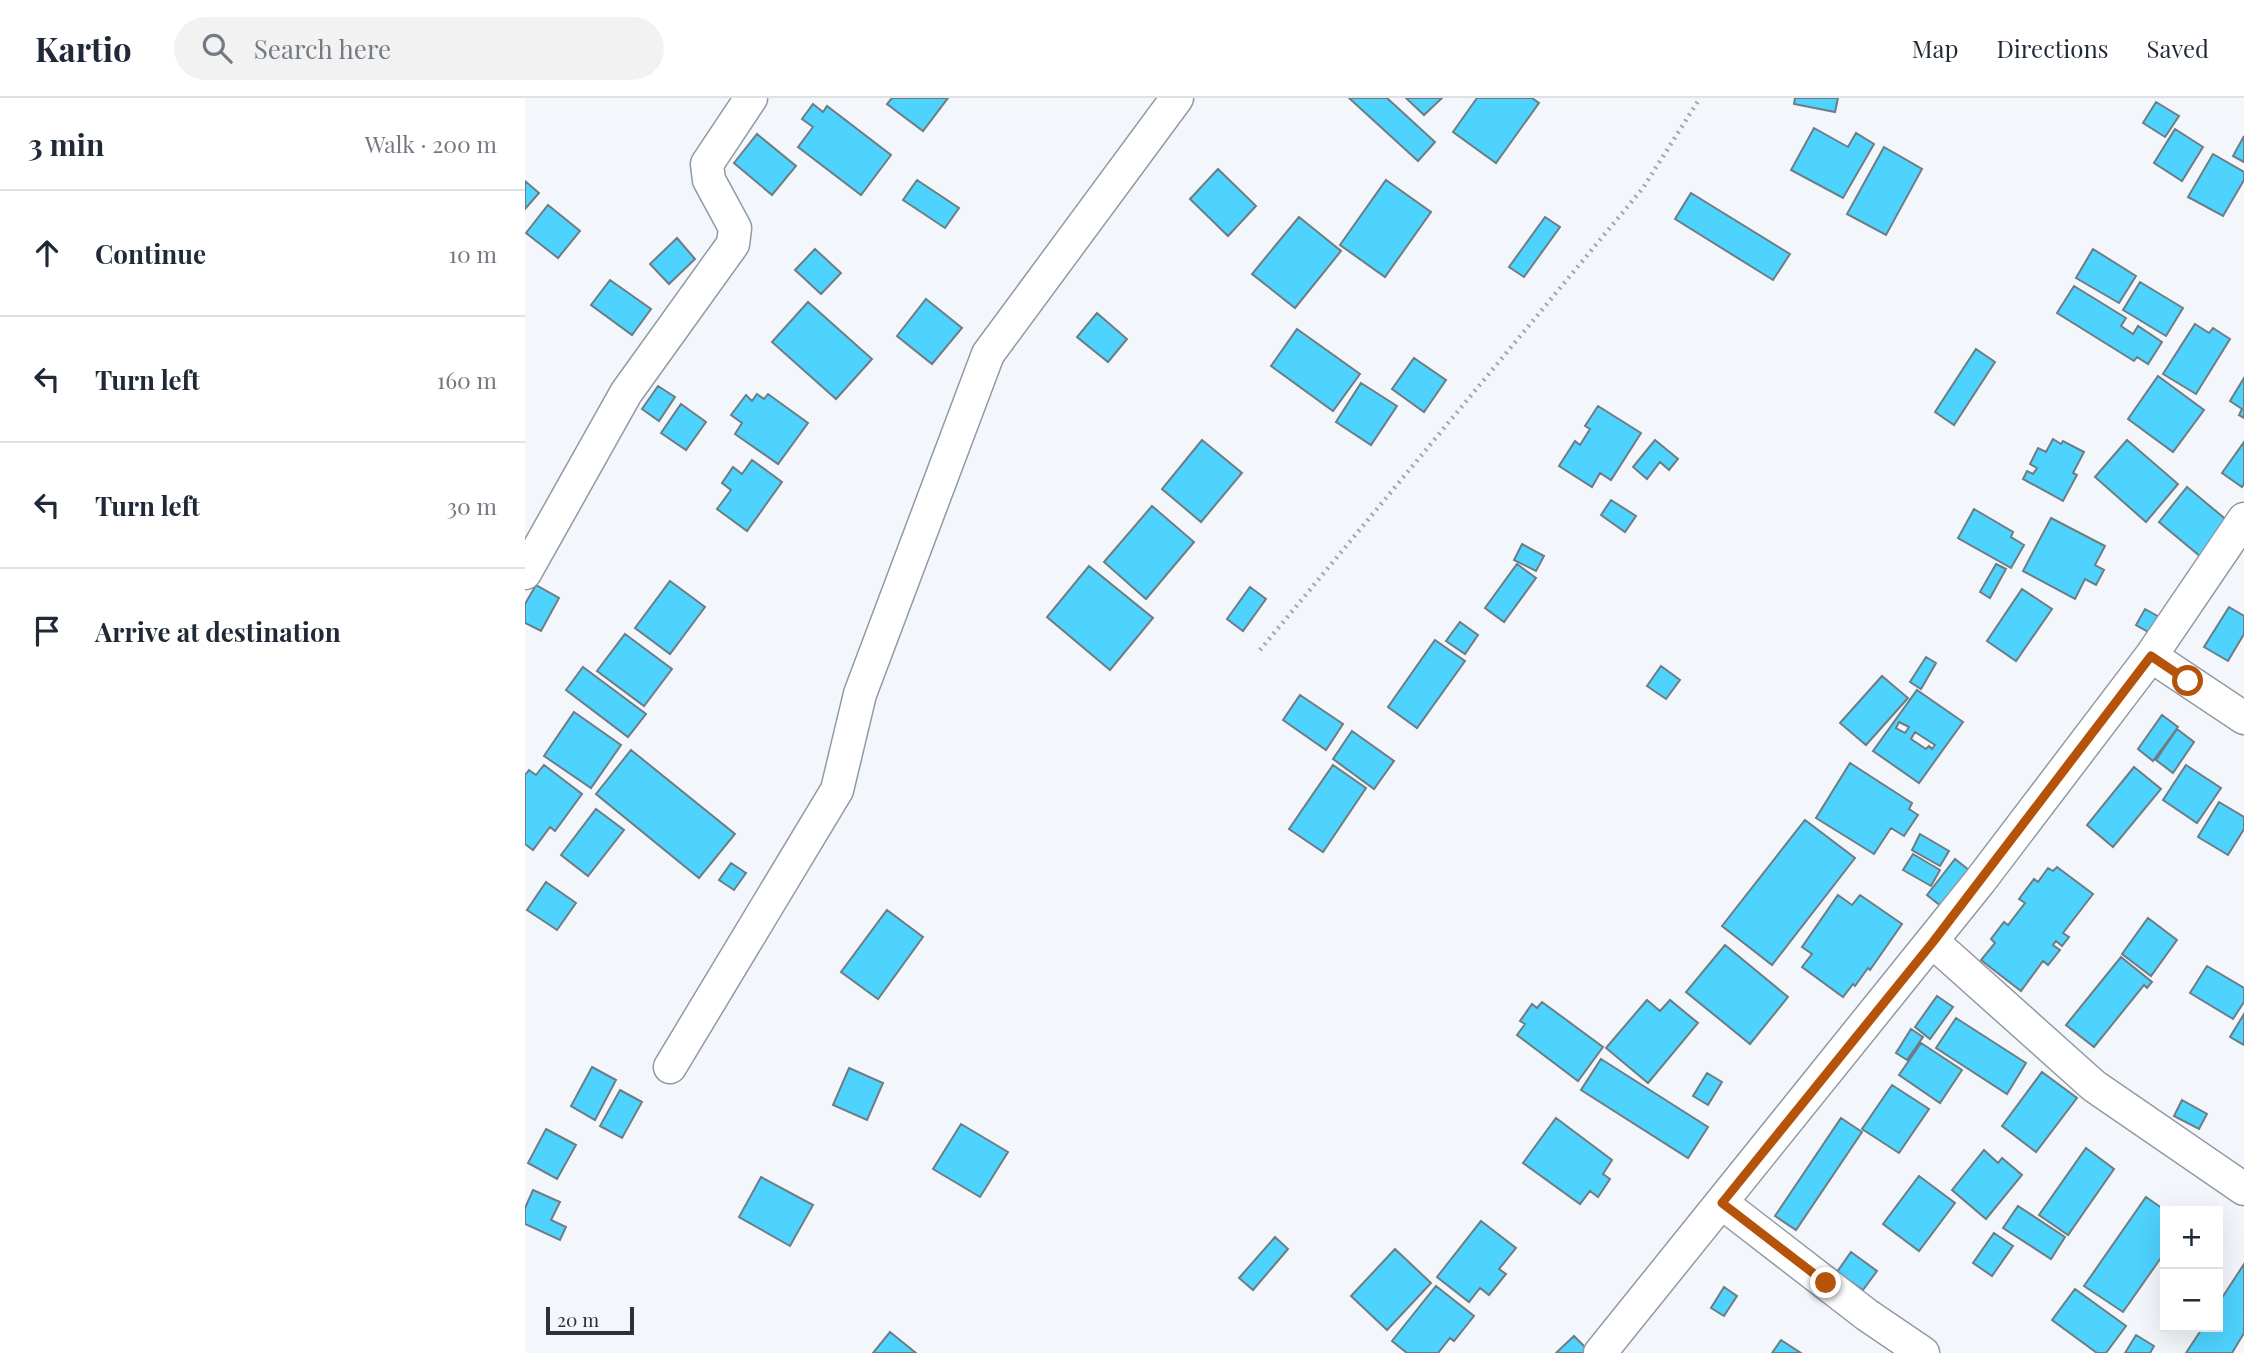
<!DOCTYPE html>
<meta charset="utf-8">
<style>
:root{--surface:#fff;--page:#f2f2f3;--text:#1f2937;--muted:#747a83;--line:#e0e1e3}
body{margin:0;font-family:"Playfair Display",serif;background:var(--page);color:var(--text)}
.controls{position:absolute;right:21px;bottom:21px;display:grid;overflow:hidden;border-radius:0px;box-shadow:0 7px 28px #0002}
.controls button{width:63px;height:63px;display:grid;place-items:center;padding:0;border:0;border-bottom:2px solid var(--line);background:var(--surface);color:var(--text);font:35px sans-serif}
.scale{position:absolute;left:21px;bottom:18px;width:88px;box-sizing:border-box;padding-left:7px;border:4px solid #2d3035;border-top:0;font-size:19px;line-height:24px;white-space:nowrap;color:#2d3035;-webkit-text-stroke:5px #f3f7fc;paint-order:stroke}
.stop{position:absolute;width:21px;height:21px;margin:-16px;border:5px solid #b45309;border-radius:50%;background:#fff}
.stop.end{background:#b45309;border-color:#fff;box-shadow:0 2px 7px #0008}
.list{margin:0;padding:0;list-style:none}
h2{display:flex;justify-content:space-between;align-items:center;height:91px;margin:0;padding:0 28px;font-size:30px}
h2 small{font-size:23px;font-weight:400;color:var(--muted)}
.list li{display:grid;grid-template-columns:46px 1fr auto;gap:21px;align-items:center;box-sizing:border-box;height:126px;padding:0 28px;border-top:2px solid var(--line)}
.list b{display:block;font-size:26px;white-space:nowrap}
.list em{font-size:23px;font-style:normal;color:var(--muted)}
.icon{flex:none;width:38px;height:38px;fill:none;stroke:currentColor;stroke-width:2;stroke-linecap:round;stroke-linejoin:round}
.map{position:relative;flex:none;width:1719px;height:1255px;overflow:hidden}
header{display:flex;align-items:center;gap:42px;box-sizing:border-box;height:98px;padding:0 35px;background:var(--surface);border-bottom:2px solid var(--line)}
header strong{font-size:33px}
nav{display:flex;gap:38px;margin-inline-start:auto;font-size:24px}
.search{width:490px;height:63px;background:var(--page);display:flex;align-items:center;gap:18px;box-sizing:border-box;padding:0 24px;border-radius:38px;color:var(--muted);font-size:26px}
main{display:flex}
aside{flex:1;background:var(--surface)}
.map>svg:first-child{display:block}
.building{fill:#4ed2fe;stroke:#6e7d83;stroke-width:2;fill-rule:evenodd}
.lines{fill:none;stroke-linecap:round;stroke-linejoin:round}
.minor-casing{stroke:#909aa5;stroke-width:35}
.path{stroke:#a3a7ac;stroke-width:4.5;stroke-dasharray:2 5;stroke-linecap:butt}
.minor{stroke:#fff;stroke-width:32}
.route{stroke:#b45309;stroke-width:9}
</style>
<header>
<strong>Kartio</strong>
<div class="search"><svg class="icon" aria-label="search" viewBox="0 0 24 24"><circle cx="10" cy="10" r="6"/><path d="M15 15l6 6"/></svg>Search here</div>
<nav><a>Map</a><a>Directions</a><a>Saved</a></nav>
</header>
<main>
<aside>
<h2>3 min<small>Walk · 200 m</small></h2>
<ul class="list">
<li><svg class="icon" aria-label="ahead" viewBox="0 0 24 24"><path d="M12 20V5M6 11l6-6 6 6"/></svg><div><b>Continue</b></div><em>10 m</em></li>
<li><svg class="icon" aria-label="left" viewBox="0 0 24 24"><path d="M17 20v-9H6M10 6l-5 5 5 5"/></svg><div><b>Turn left</b></div><em>160 m</em></li>
<li><svg class="icon" aria-label="left" viewBox="0 0 24 24"><path d="M17 20v-9H6M10 6l-5 5 5 5"/></svg><div><b>Turn left</b></div><em>30 m</em></li>
<li><svg class="icon" aria-label="arrive" viewBox="0 0 24 24"><path d="M6 21V4h12l-3 4 3 4H6"/></svg><div><b>Arrive at destination</b></div></li>
</ul>
</aside>
<div class="map">
<svg width="1719" height="1255" viewBox="0 0 1719 1255">
<rect width="100%" height="100%" fill="#f3f7fc"/>
<!-- building -->
<path class="building" d="M367,0H423L398,33L362,6Z
M824,0H862L910,44L893,63Z
M881,0H917L899,17Z
M952,0H1007L1014,5L971,65L928,34Z
M1270,0H1313L1310,14L1269,6Z
M1631,4L1654,18L1640,39L1618,25Z
M288,6L298,14L302,8L366,57L336,97L273,49L288,29L277,21Z
M1289,30L1323,49L1331,35L1349,46L1318,100L1266,72Z
M1650,31L1678,49L1657,83L1629,65Z
M232,36L271,68L247,97L209,65Z
M1719,38V64L1708,58Z
M1359,49L1397,71L1361,137L1322,116Z
M1688,56L1719,74V82L1698,118L1663,99Z
M693,71L731,108L703,138L665,101Z
M392,82L434,110L420,130L378,102Z
M861,82L906,114L860,179L815,147Z
M0,83L14,95L0,111Z
M1166,95L1265,156L1248,182L1150,121Z
M23,107L55,133L33,160L1,135Z
M774,119L816,153L770,210L727,176Z
M1020,119L1035,129L999,179L984,169Z
M152,140L170,161L144,186L125,166Z
M290,151L316,175L296,196L270,172Z
M1568,151L1611,178L1594,205L1551,180Z
M85,182L126,211L107,237L66,207Z
M1615,184L1658,210L1641,238L1598,212Z
M1549,188L1601,220L1596,228L1608,236L1613,228L1637,244L1623,266L1612,259L1609,263L1532,215Z
M401,201L437,230L407,266L372,238Z
M283,204L347,261L311,301L247,244Z
M572,215L602,241L583,264L552,239Z
M1670,226L1684,235L1688,230L1705,241L1671,296L1638,276Z
M772,231L835,276L808,313L746,268Z
M1451,251L1470,264L1429,327L1410,314Z
M889,260L921,282L899,314L867,291Z
M1633,278L1679,312L1648,354L1603,321Z
M1719,280V320L1714,317L1717,311L1705,303Z
M836,285L872,308L846,347L811,324Z
M133,288L150,299L134,323L117,311Z
M232,296L239,301L243,296L283,325L253,366L210,336L217,325L206,317L221,297L227,303Z
M156,306L181,324L161,352L136,335Z
M1073,308L1116,335L1086,382L1075,375L1067,389L1034,368L1050,343L1055,347L1065,331L1060,328Z
M1528,341L1536,346L1538,343L1559,354L1548,375L1552,377L1538,403L1498,381L1502,373L1508,376L1512,370L1505,366L1513,350L1521,354Z
M677,342L717,375L676,424L637,391Z
M1130,342L1153,361L1144,372L1135,364L1122,381L1108,369Z
M1602,342L1653,386L1621,424L1570,379Z
M1719,344V386L1717,389L1697,375Z
M227,362L257,384L222,433L192,411L206,392L197,385L208,369L217,376Z
M1662,389L1704,424L1676,459L1634,424Z
M1086,402L1111,418L1100,434L1076,417Z
M627,408L669,444L621,501L579,464Z
M1449,411L1488,434L1486,439L1499,447L1486,470L1433,440Z
M1526,420L1580,448L1570,467L1579,472L1571,487L1560,481L1550,501L1498,473Z
M997,446L1019,458L1011,473L989,462Z
M992,466L1011,480L979,524L960,510Z
M1471,466L1481,471L1465,500L1455,494Z
M564,468L628,520L585,572L522,519Z
M145,483L180,509L145,556L110,530Z
M11,487L34,500L16,533L0,525V506Z
M725,489L741,501L718,533L702,521Z
M1497,491L1527,511L1491,563L1462,543Z
M1704,509L1719,518V536L1703,563L1679,549Z
M1620,511L1634,519L1625,535L1611,527Z
M935,524L953,537L940,556L921,543Z
M100,536L147,571L119,608L72,573Z
M910,542L940,563L892,630L863,609Z
M1401,559L1411,565L1396,591L1385,584Z
M1136,568L1155,582L1141,601L1122,588Z
M58,569L121,616L103,639L41,592Z
M1357,578L1383,600L1341,647L1315,625Z
M1392,592L1438,624L1394,685L1348,653ZM1374,624L1384,629L1380,635L1371,630ZM1390,634L1410,647L1407,651L1404,648L1401,651L1386,641Z
M775,597L818,626L801,652L758,622Z
M49,614L96,647L66,690L19,658Z
M1637,617L1653,629L1628,663L1613,651Z
M1652,631L1669,644L1648,675L1631,662Z
M827,633L869,663L849,691L808,661Z
M106,652L210,736L174,780L71,696Z
M1325,665L1387,705L1384,711L1393,717L1379,738L1366,730L1349,756L1291,720Z
M19,667L57,696L30,733L25,729L8,752L0,746V677L4,672L11,677Z
M808,667L841,690L798,754L764,731Z
M1661,667L1696,690L1672,725L1638,702Z
M1609,669L1636,691L1588,749L1562,727Z
M1694,704L1719,719V731L1703,757L1673,739Z
M71,711L99,732L63,778L36,757Z
M1280,722L1330,760L1247,867L1197,828Z
M1395,736L1424,753L1415,768L1387,752Z
M1388,756L1415,772L1406,788L1378,772Z
M1430,761L1449,776L1421,812L1402,797Z
M206,765L221,775L209,792L194,782Z
M1532,769L1568,796L1538,835L1544,839L1537,848L1531,843L1528,847L1535,852L1523,867L1518,863L1496,893L1456,862L1470,845L1466,841L1479,824L1483,827L1500,805L1494,801L1509,781L1513,784L1523,770L1528,773Z
M21,784L51,805L32,832L2,812Z
M1313,797L1327,807L1335,797L1377,826L1345,872L1343,870L1330,888L1328,886L1318,899L1277,869L1287,856L1277,849Z
M362,812L398,839L353,901L316,874Z
M1623,820L1652,842L1626,878L1597,856Z
M1200,847L1263,899L1225,946L1161,894Z
M1596,859L1627,884L1622,890L1619,887L1569,949L1541,927Z
M1682,868L1719,890V904L1708,921L1665,895Z
M1412,898L1428,909L1405,941L1390,929Z
M1122,902L1135,913L1145,902L1173,925L1123,985L1081,950Z
M1017,904L1078,949L1053,983L992,937L1000,926L995,923L1007,906L1012,910Z
M1719,916V947L1705,939Z
M1431,920L1501,965L1482,996L1411,950Z
M1386,931L1398,939L1382,962L1371,955Z
M1396,945L1437,972L1415,1005L1374,977Z
M1076,961L1183,1029L1163,1060L1056,992Z
M67,969L91,982L70,1022L46,1008Z
M324,970L358,985L342,1022L308,1007Z
M1517,974L1552,1000L1511,1054L1477,1028Z
M1182,975L1197,984L1183,1007L1168,998Z
M1367,987L1404,1011L1374,1055L1337,1031Z
M95,992L117,1004L97,1040L75,1028Z
M1657,1002L1682,1016L1674,1031L1649,1018Z
M1031,1020L1087,1062L1078,1076L1085,1081L1073,1099L1065,1093L1055,1106L998,1065Z
M1316,1020L1337,1034L1271,1132L1250,1118Z
M436,1026L483,1054L455,1099L408,1071Z
M21,1031L51,1047L32,1081L3,1065Z
M1561,1050L1589,1071L1543,1137L1514,1117Z
M1459,1052L1473,1065L1477,1060L1497,1077L1461,1121L1427,1092Z
M1394,1078L1430,1105L1394,1153L1358,1126Z
M236,1079L288,1107L265,1148L214,1119Z
M8,1092L35,1104L26,1122L41,1129L35,1142L0,1126V1110Z
M1621,1099L1641,1113L1640,1154L1598,1214L1559,1188Z
M1493,1108L1540,1139L1526,1161L1478,1130Z
M956,1123L991,1150L974,1171L981,1176L964,1197L955,1190L944,1204L912,1179Z
M1469,1135L1488,1148L1467,1178L1448,1165Z
M750,1139L763,1151L728,1192L714,1180Z
M870,1151L906,1185L862,1232L826,1198Z
M1326,1154L1352,1173L1338,1192L1312,1174Z
M1719,1166V1235L1707,1255H1661L1678,1229H1693V1206Z
M911,1188L949,1218L929,1243L925,1240L913,1255H882L867,1243Z
M1199,1189L1212,1198L1199,1218L1186,1210Z
M1550,1191L1601,1228L1581,1255H1572L1527,1222Z
M365,1234L391,1255H348Z
M1611,1237L1629,1248L1625,1255H1600Z
M1049,1238L1063,1252L1060,1255H1031Z
M1256,1242L1276,1255H1247Z"/>
<g class="lines">
<!-- minor casing -->
<g class="minor-casing">
<path id="minor" d="M0,475L101,295L208,146L210,130L184,82L182,66L226,0
M1626,558L1719,620
M1408,844L1569,988L1719,1091
M145,969L312,692L335,596L463,256L652,0
M1197,1105L1342,1217L1398,1255
M1075,1255L1455,783L1626,558L1719,421"/>
</g>
<!-- path -->
<path class="path" d="M735,552L1118,90L1175,0"/>
<!-- minor -->
<use href="#minor" class="minor"/>
</g>
<g class="lines">
<!-- route -->
<path class="route" d="M1301,1185L1197,1105L1408,844L1626,558L1663,583"/>
</g>
</svg>
<div class="controls">
<button>+</button>
<button>−</button>
</div>
<div class="scale">20 m</div>
<div class="stop" style="left:1663px;top:583px"></div>
<div class="stop end" style="left:1301px;top:1185px"></div>
</div>
</main>
